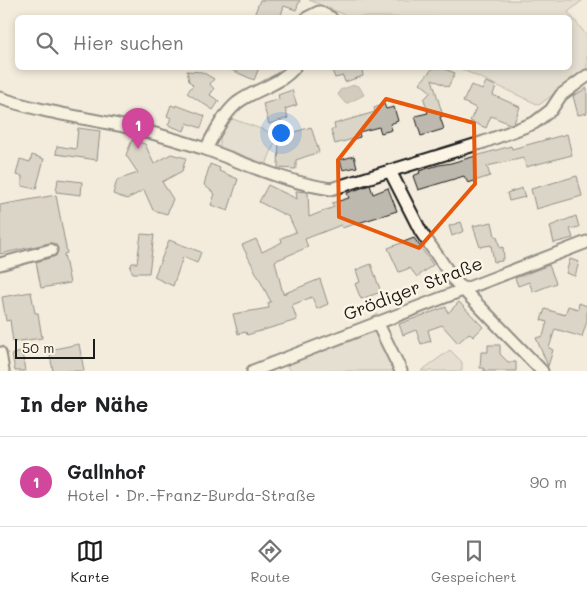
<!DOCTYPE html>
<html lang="de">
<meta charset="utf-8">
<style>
:root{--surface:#fff;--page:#f6f6f6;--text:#202124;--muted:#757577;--line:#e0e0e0;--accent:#1c1c1c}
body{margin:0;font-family:Mali,sans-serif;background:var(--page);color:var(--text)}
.scale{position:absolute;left:15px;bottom:12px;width:80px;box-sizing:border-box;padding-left:5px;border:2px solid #1c1c1c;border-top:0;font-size:14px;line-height:18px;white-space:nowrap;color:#1c1c1c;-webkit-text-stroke:4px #fcf5e5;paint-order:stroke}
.you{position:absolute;left:280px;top:132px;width:18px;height:18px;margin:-12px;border:4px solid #fff;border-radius:50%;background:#1a73e8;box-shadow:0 0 0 8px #1a73e833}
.badge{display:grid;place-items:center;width:32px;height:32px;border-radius:50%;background:var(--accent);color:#fff;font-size:16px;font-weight:700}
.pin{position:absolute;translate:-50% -41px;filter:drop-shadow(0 1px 2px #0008)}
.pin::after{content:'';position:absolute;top:26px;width:18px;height:15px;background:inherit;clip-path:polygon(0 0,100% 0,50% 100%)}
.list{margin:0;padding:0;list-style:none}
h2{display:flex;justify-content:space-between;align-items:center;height:65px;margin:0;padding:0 20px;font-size:21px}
h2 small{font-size:16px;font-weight:400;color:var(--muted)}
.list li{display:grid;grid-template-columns:32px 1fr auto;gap:15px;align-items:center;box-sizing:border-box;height:90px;padding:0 20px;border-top:1px solid var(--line)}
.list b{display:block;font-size:19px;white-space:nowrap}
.list p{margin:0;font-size:16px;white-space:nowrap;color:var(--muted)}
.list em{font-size:16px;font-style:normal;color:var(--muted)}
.icon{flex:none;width:28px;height:28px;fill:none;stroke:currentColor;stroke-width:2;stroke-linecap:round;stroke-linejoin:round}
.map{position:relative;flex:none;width:587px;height:371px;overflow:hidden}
.search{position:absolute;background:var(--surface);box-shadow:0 2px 8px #0003;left:15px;right:15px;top:15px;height:55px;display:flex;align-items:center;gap:12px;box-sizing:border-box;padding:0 18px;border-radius:8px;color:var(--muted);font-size:19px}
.sheet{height:155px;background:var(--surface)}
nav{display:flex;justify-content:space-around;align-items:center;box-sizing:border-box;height:70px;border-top:1px solid var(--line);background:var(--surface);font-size:14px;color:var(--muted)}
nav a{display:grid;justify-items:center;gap:2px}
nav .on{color:var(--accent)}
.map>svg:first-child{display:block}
.green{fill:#d3cec1;stroke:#78756e}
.water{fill:#aaa59b;stroke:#716e68}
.building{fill:#beb9ae;stroke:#1c1c1c}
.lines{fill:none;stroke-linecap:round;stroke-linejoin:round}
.minor-casing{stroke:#1c1c1c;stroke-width:15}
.minor{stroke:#fcf5e5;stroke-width:11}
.marked{fill:none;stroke:#e8590c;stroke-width:4;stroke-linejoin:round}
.labels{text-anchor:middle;stroke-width:5;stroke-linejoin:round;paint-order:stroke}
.street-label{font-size:18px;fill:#1c1c1c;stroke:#fcf5e5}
</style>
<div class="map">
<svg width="587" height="371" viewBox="0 0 587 371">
<rect width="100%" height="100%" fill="#f3ecdd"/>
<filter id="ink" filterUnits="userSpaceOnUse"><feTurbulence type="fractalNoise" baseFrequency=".02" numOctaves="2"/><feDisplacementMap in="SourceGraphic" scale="10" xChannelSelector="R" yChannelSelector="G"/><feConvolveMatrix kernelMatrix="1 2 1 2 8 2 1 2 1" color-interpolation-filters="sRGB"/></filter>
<g filter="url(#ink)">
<!-- green -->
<path class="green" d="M309,0H583L568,12L587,36V69L539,105L459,68H570V18L350,17Z
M230,118L278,135L265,167L227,153L220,147V132Z
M374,327L404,371H292L283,364Z
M450,350L462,362V371H421Z"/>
<!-- water -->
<path class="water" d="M354,85L359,86L364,95L346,104L338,95L340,90Z"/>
<!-- building -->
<path class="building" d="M260,0H300L296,10L284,6L280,18H253Z
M227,68H259L254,80Z
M331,68H362L363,76L345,82L343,76L335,78Z
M433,68H442L455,73L448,87L432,79L443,116L440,117L444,129L421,136L415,116L428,113L424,99L431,92L420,83Z
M187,71L202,72L214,79L210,84L214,89L210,95L219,101L213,110L187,93L193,85L189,81Z
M486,82L496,86L493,95L520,107L514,123L510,124L491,116L486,128L470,121L476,108L463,102L471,85L482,90Z
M587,88V113L578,115L573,96Z
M292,90L297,105L285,109L288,118L269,124L263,104L279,99L278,95Z
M384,104L386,109L394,107L398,121L390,124L392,130L381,133L379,127L359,132L360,137L335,144L331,130L335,129L334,124L375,112L374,108Z
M171,105L176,107V105L205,116L201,128L187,123L184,131L168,125L171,118L167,116Z
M311,127L319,152L296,160V169L278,168L279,137Z
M78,128L100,131L97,160L56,154L57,146L76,149Z
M567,134L572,155L545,162L526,167L524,158L487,166L490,176L468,183L464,176L418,190L413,176L420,173L419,171L439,165L451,163L511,146L512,149Z
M132,140L145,144L154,164L171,154L186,158L182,171L162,182L173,199L167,214L153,210L144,190L127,199L113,194L117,180L138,173L126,155Z
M32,155L44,159L36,189L22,186V176L16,175L20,159L30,162Z
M354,156L357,167L343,170L340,160Z
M210,164L220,168L219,171L238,179L228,211L211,205L215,194L204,185Z
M577,176L582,196L536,209L531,189Z
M58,179L82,182L81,195L56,192Z
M268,185L297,199L296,191L308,192L309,217L334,207L332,203L349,198L347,193L370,185L373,194L388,188L397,211L342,228L341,225L305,239L308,247L275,261L283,294L320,279L328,304L317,309L312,297L292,305L297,320L247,335L246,332L238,334L233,314L269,308L268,303L271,302L242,245L256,239L262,252L282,242L281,238L296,232L289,217L259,202Z
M522,188L525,197L509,201L507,193Z
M56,195L67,253L64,254L70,283L41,288L36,262L56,256L58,248L50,243L0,254V205Z
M576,216L579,227L570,229L573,238L554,243L550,226Z
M461,222L464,231L452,236L449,226Z
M492,222L495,236H497L500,248L503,247L504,258H502V261L494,262L491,245L480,247L473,226Z
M141,234L154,235L149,273H133L130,268L132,263H137Z
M414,238L433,265L417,277L410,268L399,272L388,248Z
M169,240L201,252L197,263L183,257L173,286L154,277Z
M570,259L579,262L575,276L566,273Z
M371,264L381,292L361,299L355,284L360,282L356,270Z
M549,265L556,283L533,292L529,282L518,286L515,278Z
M31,292L35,313H38L42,338L13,342L10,320L6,321L2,297Z
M459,302L483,327L473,337L469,333L458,343L442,325L428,330L431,341L421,344L416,330L403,335L399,324L446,307L448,313Z
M579,303L587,306V321L582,337L555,329L549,348L553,350L548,366L536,338L543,336L547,322L541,320L545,309L565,315L568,306L578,309Z
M79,344L84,371H53L49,350Z
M488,345H500V354L508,362H516V371H484V368H480L481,352H488Z
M22,352L25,371H15L12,354Z"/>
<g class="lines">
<!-- minor casing -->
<g class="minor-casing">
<path id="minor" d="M307,18L319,12L331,18
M0,98C47,114 97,119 145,131C166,137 188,143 208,150C249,165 288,183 331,189L484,142L534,123L551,110L561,95L587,76
M206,149C214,134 223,115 237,103C255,89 278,86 294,68
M390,171L421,232L454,280L542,371
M0,264L51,250
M377,322L401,371
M0,353L3,371
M253,371L587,242"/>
</g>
<!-- minor -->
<use href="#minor" class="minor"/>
</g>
</g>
<!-- marked area -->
<path d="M0 0H587V371H0ZM386,99L474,123L475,184L419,248L339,217L338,160Z" fill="#f3ecdd" fill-opacity=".55" fill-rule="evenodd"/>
<path class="marked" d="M386,99L474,123L475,184L419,248L339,217L338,160Z"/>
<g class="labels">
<!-- street labels -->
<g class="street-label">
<text transform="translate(413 289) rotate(-21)" y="6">Grödiger Straße</text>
</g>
</g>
</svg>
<div class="scale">50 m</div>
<div class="you"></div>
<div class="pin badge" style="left:138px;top:149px;background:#d1479c">1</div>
<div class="search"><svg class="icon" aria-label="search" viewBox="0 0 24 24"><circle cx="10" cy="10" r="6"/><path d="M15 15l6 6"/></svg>Hier suchen</div>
</div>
<section class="sheet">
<h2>In der Nähe<small></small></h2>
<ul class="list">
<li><span class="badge" style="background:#d1479c">1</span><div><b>Gallnhof</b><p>Hotel · Dr.-Franz-Burda-Straße</p></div><em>90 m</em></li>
</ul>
</section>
<nav>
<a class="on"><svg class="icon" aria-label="map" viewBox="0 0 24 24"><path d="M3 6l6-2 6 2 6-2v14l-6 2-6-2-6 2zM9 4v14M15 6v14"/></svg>Karte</a>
<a><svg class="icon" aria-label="directions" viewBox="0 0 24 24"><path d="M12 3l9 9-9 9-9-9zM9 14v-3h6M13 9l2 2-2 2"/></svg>Route</a>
<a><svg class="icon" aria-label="saved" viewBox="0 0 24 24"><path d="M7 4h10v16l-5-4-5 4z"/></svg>Gespeichert</a>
</nav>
